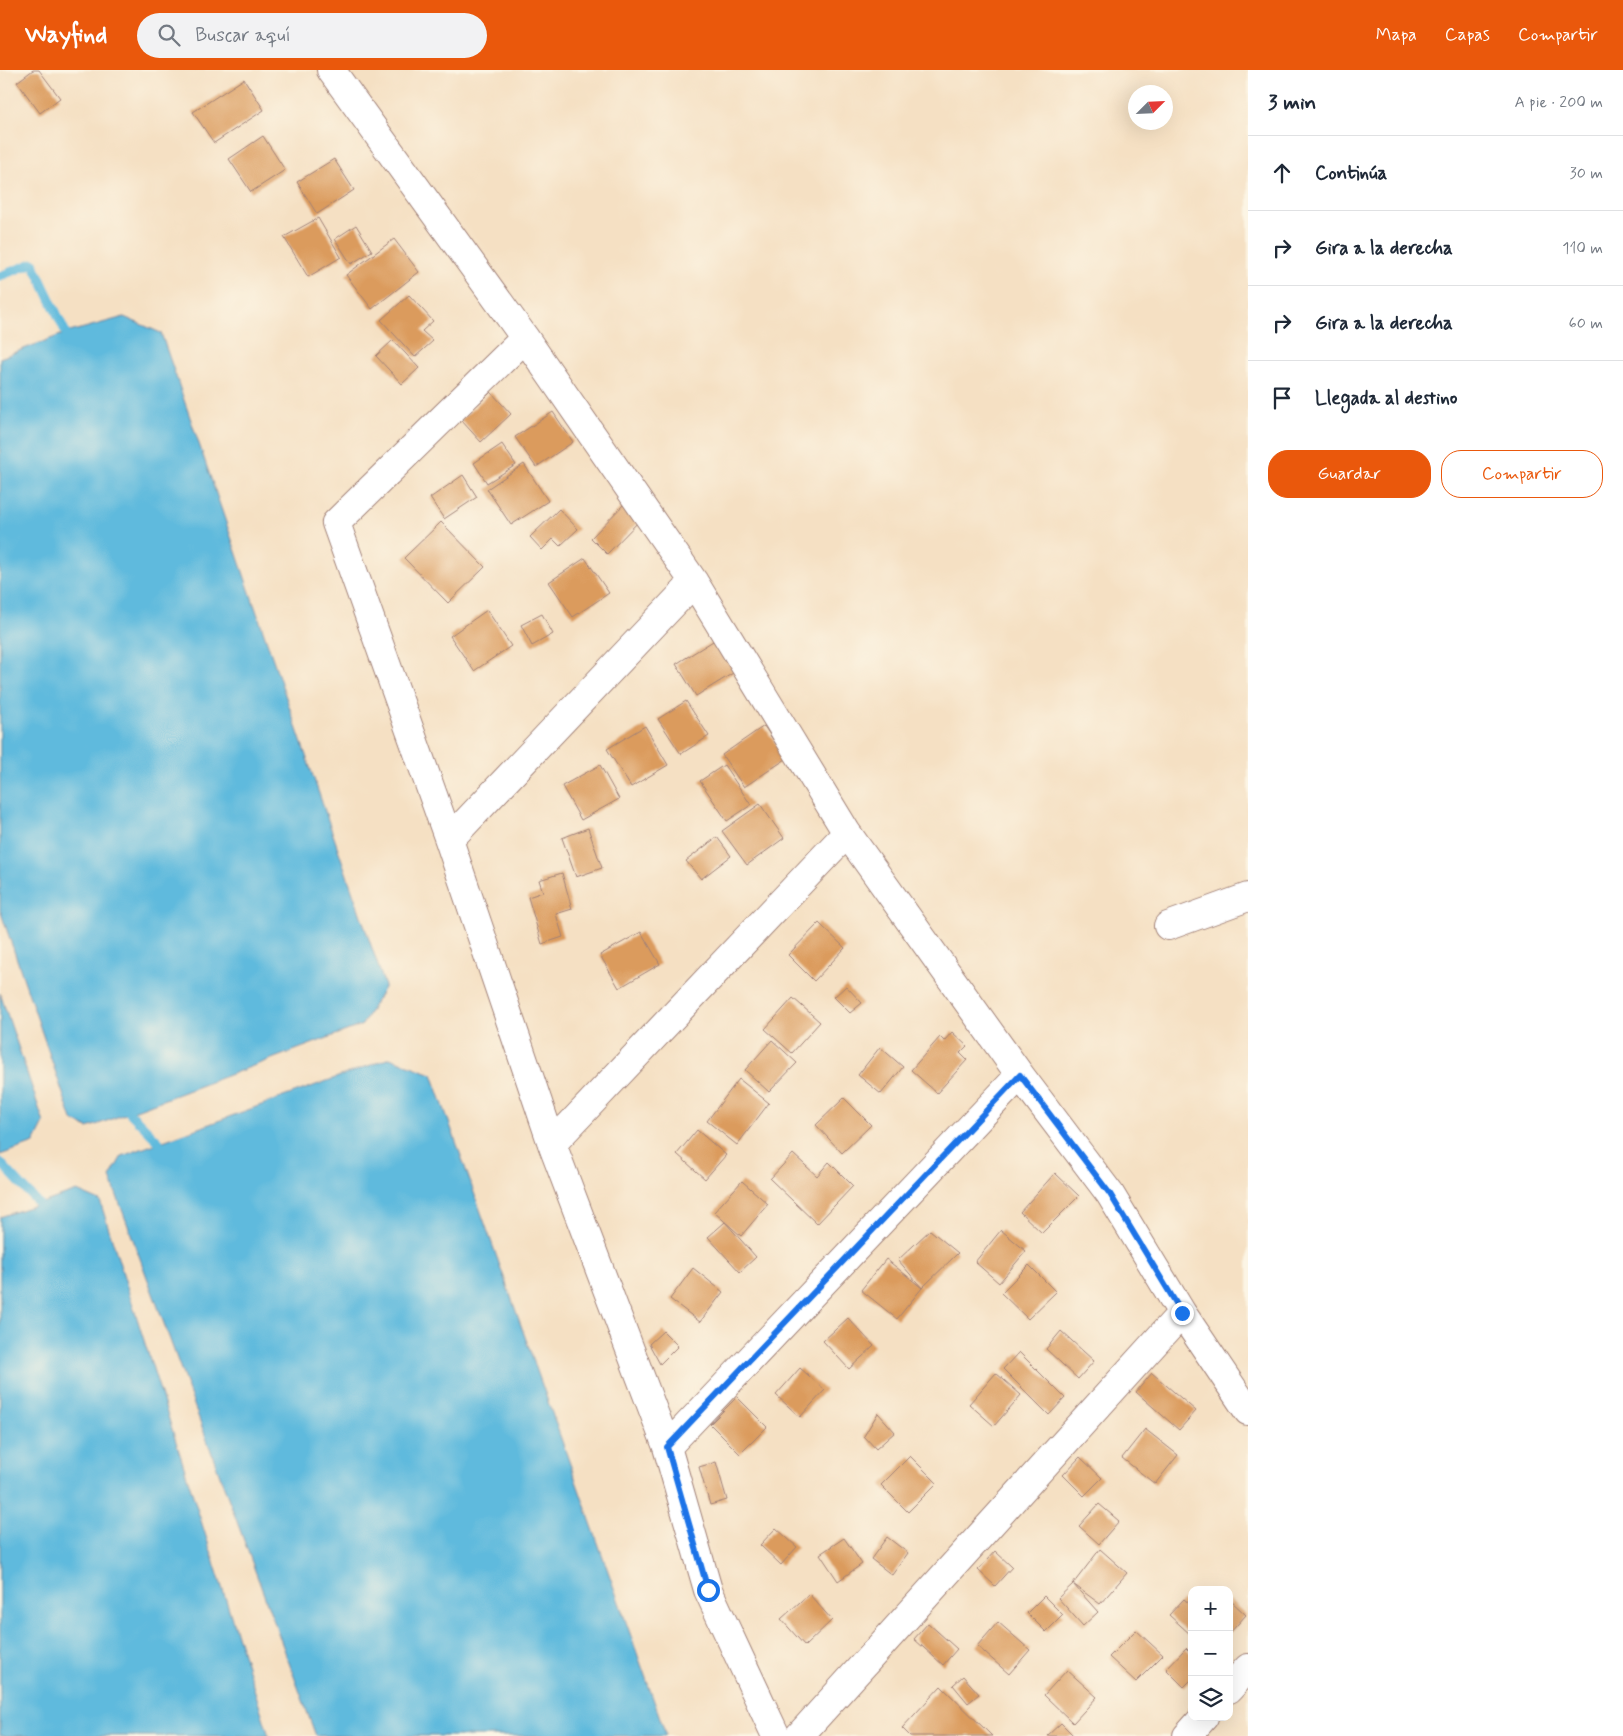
<!DOCTYPE html>
<html lang="es">
<meta charset="utf-8">
<style>
:root{--surface:#fff;--page:#f2f2f3;--text:#1f2937;--muted:#747a83;--line:#e0e1e3;--accent:#ea580c}
body{margin:0;font-family:Mynerve,sans-serif;background:var(--page);color:var(--text)}
.controls{position:absolute;right:15px;bottom:15px;display:grid;overflow:hidden;border-radius:10px;box-shadow:0 5px 20px #0002}
.controls button{width:45px;height:45px;display:grid;place-items:center;padding:0;border:0;border-bottom:1px solid var(--line);background:var(--surface);color:var(--text);font:25px sans-serif}
.compass{position:absolute;left:1128px;top:15px;width:45px;height:45px;border-radius:50%;background:var(--surface);box-shadow:0 5px 20px #0002;rotate:66deg}
.stop{position:absolute;width:15px;height:15px;margin:-11px;border:4px solid #1a73e8;border-radius:50%;background:#fff}
.stop.end{background:#1a73e8;border-color:#fff;box-shadow:0 1px 5px #0008}
.list{margin:0;padding:0;list-style:none}
h2{display:flex;justify-content:space-between;align-items:center;height:65px;margin:0;padding:0 20px;font-size:21px}
h2 small{font-size:16px;font-weight:400;color:var(--muted)}
.list li{display:grid;grid-template-columns:32px 1fr auto;gap:15px;align-items:center;box-sizing:border-box;height:75px;padding:0 20px;border-top:1px solid var(--line)}
.list b{display:block;font-size:19px;white-space:nowrap}
.list em{font-size:16px;font-style:normal;color:var(--muted)}
.actions{display:flex;gap:10px;padding:15px 20px}
.actions a{flex:1;padding:11px 0;border:1px solid var(--accent);border-radius:20px;text-align:center;font-size:18px;color:var(--accent)}
.actions .main{background:var(--accent);color:#fff}
.icon{flex:none;width:28px;height:28px;fill:none;stroke:currentColor;stroke-width:2;stroke-linecap:round;stroke-linejoin:round}
.map{position:relative;flex:none;width:1248px;height:1666px;overflow:hidden}
header{display:flex;align-items:center;gap:30px;box-sizing:border-box;height:70px;padding:0 25px;background:var(--accent);color:#fff}
header strong{font-size:24px}
nav{display:flex;gap:28px;margin-inline-start:auto;font-size:18px}
.search{width:350px;height:45px;background:var(--page);display:flex;align-items:center;gap:12px;box-sizing:border-box;padding:0 18px;border-radius:28px;color:var(--muted);font-size:19px}
main{display:flex}
aside{flex:1;background:var(--surface)}
.map>svg:first-child{display:block}
.water{fill:#5fbadd;stroke:#546c84}
.lines{fill:none;stroke-linecap:round;stroke-linejoin:round}
.stream{stroke:#5fbadd;stroke-width:9}
.building{fill:#db9b5d}
.minor-casing{stroke:#a08077;stroke-width:30}
.minor{stroke:#fff;stroke-width:28}
.route{stroke:#1a73e8;stroke-width:6}
</style>
<header>
<strong>Wayfind</strong>
<div class="search"><svg class="icon" aria-label="search" viewBox="0 0 24 24"><circle cx="10" cy="10" r="6"/><path d="M15 15l6 6"/></svg>Buscar aquí</div>
<nav><a>Mapa</a><a>Capas</a><a>Compartir</a></nav>
</header>
<main>
<div class="map">
<svg width="1248" height="1666" viewBox="0 0 1248 1666">
<rect width="100%" height="100%" fill="#fcf5e5"/>
<filter id="ink" filterUnits="userSpaceOnUse"><feTurbulence type="fractalNoise" baseFrequency=".02" numOctaves="2"/><feDisplacementMap in="SourceGraphic" scale="10" xChannelSelector="R" yChannelSelector="G"/><feConvolveMatrix kernelMatrix="1 2 1 2 8 2 1 2 1" color-interpolation-filters="sRGB"/></filter>
<filter id="wash" filterUnits="userSpaceOnUse"><feTurbulence type="fractalNoise" baseFrequency=".0096" numOctaves="4" result="noise"/><feDisplacementMap in="SourceGraphic" scale="20" xChannelSelector="R" yChannelSelector="G"/><feGaussianBlur stdDeviation="1.12" result="paint"/><feColorMatrix in="noise" values="0 0 0 0 0 0 0 0 0 0 0 0 0 0 0 0 0 1.4 0 .05"/><feComposite in="paint" operator="in"/></filter>
<g filter="url(#wash)">
<rect width="100%" height="100%" fill="#f5e0c3"/>
<!-- water -->
<path class="water" d="M124,247L161,263L385,916L362,955L88,1058L72,1050L0,840V288L66,263Z
M0,923L44,1053L34,1073L0,1085Z
M390,988L432,1004L666,1665L664,1666H316L110,1107L122,1086Z
M77,1121L100,1131L269,1666H0V1147Z"/>
<g class="lines">
<!-- stream -->
<path class="stream" d="M0,206L33,193L66,263
M129,1042L159,1072
M0,1092L39,1134"/>
</g>
<g id="blocks">
<!-- building -->
<path class="building" d="M33,0H39L60,28L40,43L17,12Z
M244,9L264,40L214,73L193,42Z
M263,66L285,100L251,122L229,89Z
M334,89L354,120L317,144L297,112Z
M318,148L341,187L308,207L284,167Z
M356,155L372,181L351,194L335,169Z
M394,169L419,202L372,239L346,205Z
M409,225L433,251L422,261L433,271L415,287L381,250Z
M393,270L419,298L402,314L376,286Z
M491,322L511,344L481,372L461,350Z
M553,342L573,372L536,397L515,367Z
M502,374L516,395L487,413L474,393Z
M524,394L548,431L511,455L487,419Z
M463,405L477,427L444,449L430,428Z
M629,429L645,445L607,484L591,468Z
M559,439L578,459L560,476L553,469L542,480L530,467Z
M441,452L485,497L448,533L404,488Z
M585,488L609,523L573,547L549,512Z
M487,540L511,576L474,601L450,566Z
M542,544L553,564L532,576L521,555Z
M718,568L738,600L696,626L676,594Z
M686,631L709,666L681,684L658,649Z
M645,656L668,695L631,717L607,679Z
M764,656L786,689L744,717L722,685Z
M600,695L619,729L581,750L562,716Z
M724,695L751,735L727,751L700,711Z
M760,734L784,768L747,795L722,761Z
M588,758L602,798L576,807L562,768Z
M717,767L731,786L701,809L686,791Z
M562,803L572,839L556,844L563,867L542,874L528,827L543,822L539,810Z
M819,853L845,878L814,911L788,885Z
M641,862L660,894L619,918L600,885Z
M846,916L862,933L850,943L834,927Z
M793,928L820,952L792,983L765,959Z
M952,962L967,976L960,983L967,990L937,1023L911,1000L940,967L944,971Z
M772,970L797,993L769,1022L745,1000Z
M880,977L903,997L881,1024L858,1005Z
M739,1009L769,1033L737,1075L707,1051Z
M844,1028L871,1055L842,1083L816,1055Z
M697,1060L726,1085L705,1109L677,1084Z
M793,1084L817,1106L829,1092L853,1116L817,1154L770,1109Z
M1055,1103L1079,1126L1042,1163L1020,1142Z
M742,1111L768,1134L741,1166L714,1142Z
M725,1152L756,1187L740,1202L708,1167Z
M930,1160L958,1183L922,1218L897,1249L861,1220L886,1189L922,1218L898,1190Z
M1001,1160L1026,1181L999,1213L975,1192Z
M1029,1195L1056,1222L1028,1249L1001,1223Z
M693,1198L723,1222L700,1252L670,1229Z
M848,1248L874,1276L849,1299L823,1271Z
M663,1261L678,1276L660,1294L649,1274Z
M1061,1261L1094,1291L1078,1309L1046,1279Z
M1019,1282L1065,1328L1049,1345L1003,1299Z
M800,1298L825,1320L800,1347L776,1325Z
M996,1303L1021,1325L994,1356L969,1334Z
M1152,1303L1196,1341L1179,1360L1136,1322Z
M737,1327L767,1357L740,1384L710,1354Z
M878,1343L895,1362L876,1379L864,1366Z
M1145,1359L1178,1385L1155,1414L1122,1388Z
M910,1386L937,1413L908,1442L881,1415Z
M1080,1387L1102,1408L1084,1426L1063,1405Z
M716,1392L727,1430L710,1435L699,1397Z
M1099,1434L1119,1451L1099,1474L1079,1456Z
M776,1458L797,1477L781,1495L760,1475Z
M887,1467L908,1483L892,1505L871,1489Z
M844,1468L862,1494L838,1511L820,1484Z
M1100,1479L1127,1503L1100,1534L1073,1514Z
M995,1481L1012,1497L995,1516L978,1500Z
M1073,1514L1098,1542L1083,1556L1058,1528Z
M809,1524L832,1550L805,1576L781,1549Z
M1044,1526L1063,1545L1046,1562L1027,1543Z
M1184,1529L1192,1536L1191,1565L1169,1545Z
M1229,1529L1246,1545L1229,1564Z
M998,1552L1030,1580L1009,1604L977,1576Z
M928,1553L957,1579L943,1595L914,1569Z
M1136,1560L1163,1585L1136,1612L1109,1587Z
M1186,1578L1192,1584V1609L1184,1617L1166,1599Z
M1067,1600L1097,1627L1073,1653L1044,1625Z
M963,1606L979,1624L968,1633L953,1615Z
M941,1616L992,1666H910L902,1658Z
M1061,1653L1074,1666H1047Z"/>
</g>
</g>
<g filter="url(#ink)">
<use href="#blocks" fill-opacity="0" stroke="#a08077" stroke-width="1"/>
<g class="lines">
<!-- minor casing -->
<g class="minor-casing">
<path id="minor" d="M331,0L525,268L694,512L847,763L1020,1005L1110,1124L1182,1243L799,1666
M525,268L336,453L449,770L552,1074L667,1377L708,1520L776,1666
M449,770L694,512
M1168,856L1248,827
M552,1074L847,763
M1182,1243L1248,1341
M667,1377L1020,1005
M1229,1619L1248,1598
M1187,1666L1204,1647"/>
</g>
<!-- minor -->
<use href="#minor" class="minor"/>
</g>
</g>
<g class="lines" filter="url(#ink)">
<!-- route -->
<path class="route" d="M708,1520L667,1377L1020,1005L1110,1124L1182,1243"/>
</g>
</svg>
<div class="controls">
<button>+</button>
<button>−</button>
<button><svg class="icon" aria-label="layers" viewBox="0 0 24 24"><path d="M12 4l9 5-9 5-9-5zM3 14l9 5 9-5"/></svg></button>
</div>
<svg class="compass" viewBox="-18 -18 36 36"><path d="M0-13l5 13h-10z" fill="#e53935"/><path d="M0 13l5-13h-10z" fill="#747a83"/></svg>
<div class="stop" style="left:708px;top:1520px"></div>
<div class="stop end" style="left:1182px;top:1243px"></div>
</div>
<aside>
<h2>3 min<small>A pie · 200 m</small></h2>
<ul class="list">
<li><svg class="icon" aria-label="ahead" viewBox="0 0 24 24"><path d="M12 20V5M6 11l6-6 6 6"/></svg><div><b>Continúa</b></div><em>30 m</em></li>
<li><svg class="icon" aria-label="right" viewBox="0 0 24 24"><path d="M7 20v-9h11M14 6l5 5-5 5"/></svg><div><b>Gira a la derecha</b></div><em>110 m</em></li>
<li><svg class="icon" aria-label="right" viewBox="0 0 24 24"><path d="M7 20v-9h11M14 6l5 5-5 5"/></svg><div><b>Gira a la derecha</b></div><em>60 m</em></li>
<li><svg class="icon" aria-label="arrive" viewBox="0 0 24 24"><path d="M6 21V4h12l-3 4 3 4H6"/></svg><div><b>Llegada al destino</b></div></li>
</ul>
<div class="actions"><a class="main">Guardar</a><a>Compartir</a></div>
</aside>
</main>
